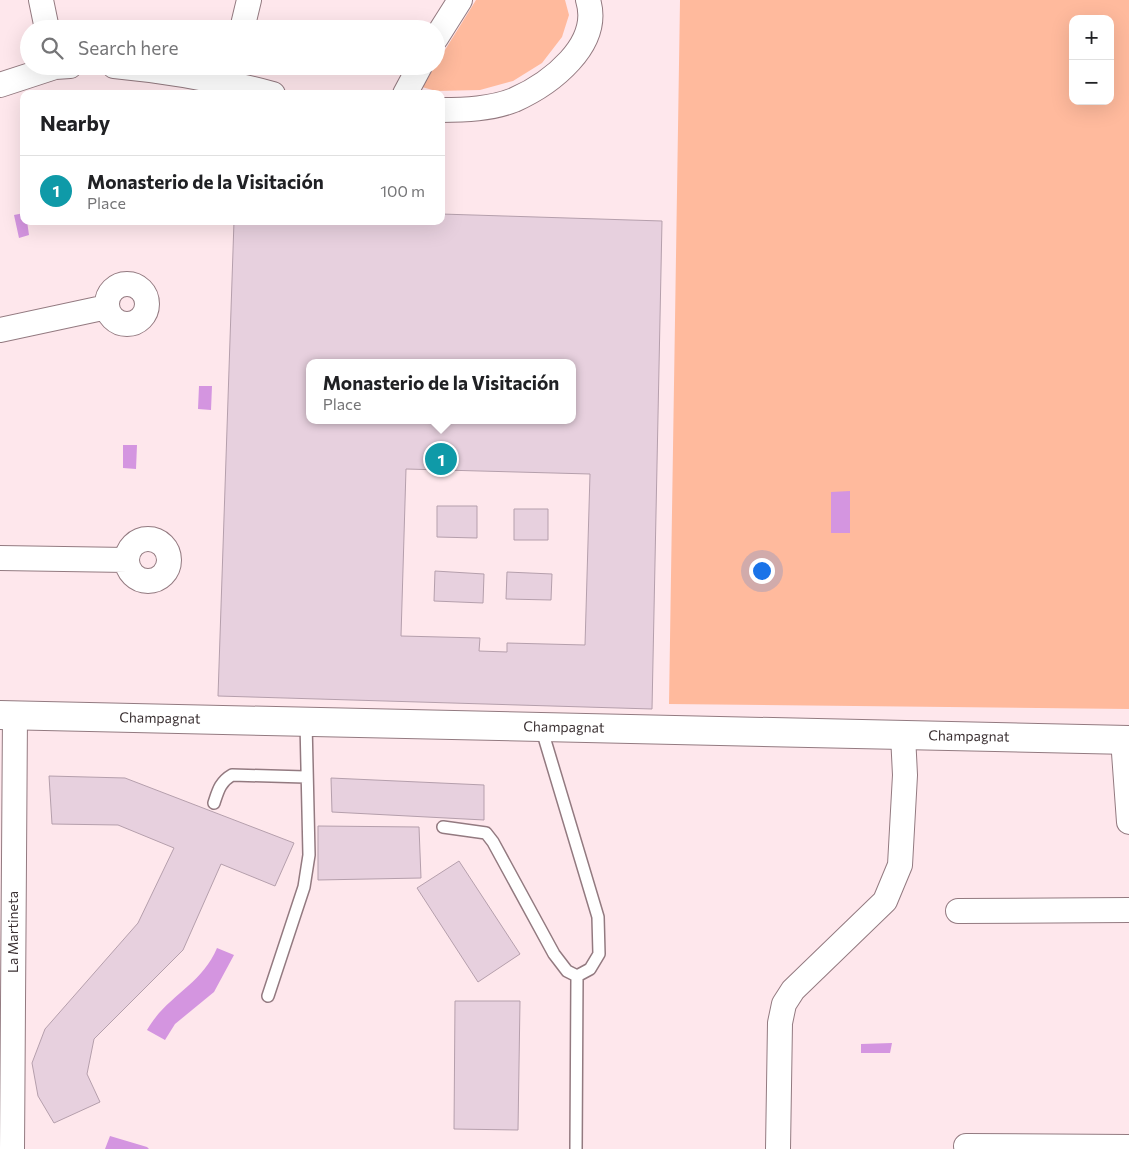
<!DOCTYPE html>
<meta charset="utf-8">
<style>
:root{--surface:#fff;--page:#f2f2f2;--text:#202124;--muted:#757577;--line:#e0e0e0;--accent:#246dd9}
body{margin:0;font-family:Commissioner,sans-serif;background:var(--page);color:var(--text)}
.controls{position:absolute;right:15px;top:15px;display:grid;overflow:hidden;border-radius:10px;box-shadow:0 5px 20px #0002}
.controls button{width:45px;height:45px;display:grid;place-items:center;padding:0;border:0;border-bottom:1px solid var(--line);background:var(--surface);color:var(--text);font:25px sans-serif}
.you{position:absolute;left:761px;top:570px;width:18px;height:18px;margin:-12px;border:4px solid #fff;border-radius:50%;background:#1a73e8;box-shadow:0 0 0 8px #1a73e833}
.badge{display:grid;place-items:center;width:32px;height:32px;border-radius:50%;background:var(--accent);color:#fff;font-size:16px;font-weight:700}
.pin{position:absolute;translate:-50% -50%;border:2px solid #fff;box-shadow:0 1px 5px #0006}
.popup{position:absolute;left:306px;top:359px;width:270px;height:65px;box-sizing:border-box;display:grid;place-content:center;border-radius:10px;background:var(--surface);filter:drop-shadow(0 1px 4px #0005);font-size:16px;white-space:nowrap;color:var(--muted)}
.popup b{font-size:19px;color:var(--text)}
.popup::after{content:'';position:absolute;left:50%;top:100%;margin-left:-10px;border:10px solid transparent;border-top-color:var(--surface)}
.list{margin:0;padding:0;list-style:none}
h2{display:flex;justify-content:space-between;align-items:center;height:65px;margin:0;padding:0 20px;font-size:21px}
h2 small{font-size:16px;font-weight:400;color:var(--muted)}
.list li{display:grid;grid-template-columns:32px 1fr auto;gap:15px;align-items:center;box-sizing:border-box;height:70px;padding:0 20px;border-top:1px solid var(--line)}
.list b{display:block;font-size:19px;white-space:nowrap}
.list p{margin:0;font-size:16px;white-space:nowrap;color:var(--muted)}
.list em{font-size:16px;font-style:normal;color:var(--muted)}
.icon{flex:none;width:28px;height:28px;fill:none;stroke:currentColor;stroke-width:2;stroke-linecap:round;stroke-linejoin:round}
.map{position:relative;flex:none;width:1129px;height:1149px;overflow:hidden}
.search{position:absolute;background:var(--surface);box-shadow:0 5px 20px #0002;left:20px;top:20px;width:425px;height:55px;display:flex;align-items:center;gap:12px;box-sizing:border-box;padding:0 18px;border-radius:28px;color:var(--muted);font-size:19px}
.panel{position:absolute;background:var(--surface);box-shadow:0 5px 20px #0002;left:20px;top:90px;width:425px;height:135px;border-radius:10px}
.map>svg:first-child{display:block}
.green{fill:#ffba9d;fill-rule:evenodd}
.water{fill:#d495e0}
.building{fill:#e7d0de;stroke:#b59fac;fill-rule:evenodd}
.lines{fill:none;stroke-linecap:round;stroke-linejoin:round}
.lane-casing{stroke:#937a80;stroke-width:14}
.street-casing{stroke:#937a80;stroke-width:26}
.secondary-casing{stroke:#937a80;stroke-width:30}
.lane{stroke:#fff;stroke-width:11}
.street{stroke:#fff;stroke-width:24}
.secondary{stroke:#fff;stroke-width:28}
.labels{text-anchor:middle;stroke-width:4;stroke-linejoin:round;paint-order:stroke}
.street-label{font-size:14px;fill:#3b3133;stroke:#fff}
</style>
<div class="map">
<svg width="1129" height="1149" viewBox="0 0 1129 1149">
<rect width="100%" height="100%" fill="#fee7ec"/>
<!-- green -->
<path class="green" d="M476,0H565L569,15L562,37L542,63L513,81L480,90L436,91L422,87Z
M680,0H1129V709L669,704ZM1073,19H1110V101H1073Z"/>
<!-- water -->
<path class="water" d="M24,213V221H27L29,235L19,238L14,215Z
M199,386H212L211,410L198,409Z
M123,445H137L136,469L123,468Z
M850,491V533H831V492Z
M217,948L234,955L214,992L175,1024L165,1040L147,1030C167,995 201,986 217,948Z
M892,1043L890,1053H861V1044Z
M110,1136L147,1147L149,1149H105Z"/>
<!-- building -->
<path class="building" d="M441,214L662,221L652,709L218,696L234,221H441ZM310,363H572V420H310Z
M406,469L590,474L585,645L507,643V652L479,651L480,638L401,636ZM437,506H477V538L437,537ZM514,509H548V540H514ZM435,571L484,574L483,603L434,601ZM507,572L552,574L551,600L506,599Z
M49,776L125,778L294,843L275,886L221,864L183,950L94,1039L87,1074L100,1102L54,1123L38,1096L32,1063L45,1029L138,923L174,848L118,825L52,824Z
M331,778L484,785V820L332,812Z
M318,826L419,827L421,878L318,880Z
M459,861L520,954L478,982L417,888Z
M455,1001H520L518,1130L454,1129Z"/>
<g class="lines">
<!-- lane casing -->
<g class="lane-casing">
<path id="lane" d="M214,803C218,791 220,782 232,775L305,777
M443,827L486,833L493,842L554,954L567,971L577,976L590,969L599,954L598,917L541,727
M268,996L304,887L309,855L306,722
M576,1149L577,976"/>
</g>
<!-- street casing -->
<g class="street-casing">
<path id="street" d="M41,0L47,29
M242,29L249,0
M436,38L460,0
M114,66C168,71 220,80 273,94
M0,85L55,67L70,66
M405,94L420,66
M441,110C465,110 491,109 514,100C550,84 602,45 588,0
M107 304a20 20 0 1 1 40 0a20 20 0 1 1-40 0Z
M0,330L107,307
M127 560a21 21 0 1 1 42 0a21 21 0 1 1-42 0Z
M0,558L127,560
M1123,739L1129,822
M958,911L1129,910
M966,1146L1129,1147
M12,1149L15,715
M778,1149L780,1023L784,1004L793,990L885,901L900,865L905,775L903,735"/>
</g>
<!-- secondary casing -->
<g class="secondary-casing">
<path id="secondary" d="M0,715L1129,740"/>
</g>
<!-- lane -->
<use href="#lane" class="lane"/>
<!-- street -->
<use href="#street" class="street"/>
<!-- secondary -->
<use href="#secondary" class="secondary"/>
</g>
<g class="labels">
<!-- street labels -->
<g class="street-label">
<text transform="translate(160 718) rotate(1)" y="5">Champagnat</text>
<text transform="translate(564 727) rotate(1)" y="5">Champagnat</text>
<text transform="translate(969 736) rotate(1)" y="5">Champagnat</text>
<text transform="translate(13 932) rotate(-90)" y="5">La Martineta</text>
</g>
</g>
</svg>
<div class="controls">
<button>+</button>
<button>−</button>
</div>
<div class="you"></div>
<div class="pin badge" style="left:441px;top:459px;background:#0f9aa8">1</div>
<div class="popup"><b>Monasterio de la Visitación</b>Place</div>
<div class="search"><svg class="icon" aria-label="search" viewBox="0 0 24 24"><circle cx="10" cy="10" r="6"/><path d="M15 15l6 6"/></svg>Search here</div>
<section class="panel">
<h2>Nearby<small></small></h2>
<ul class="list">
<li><span class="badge" style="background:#0f9aa8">1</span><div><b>Monasterio de la Visitación</b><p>Place</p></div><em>100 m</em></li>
</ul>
</section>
</div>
